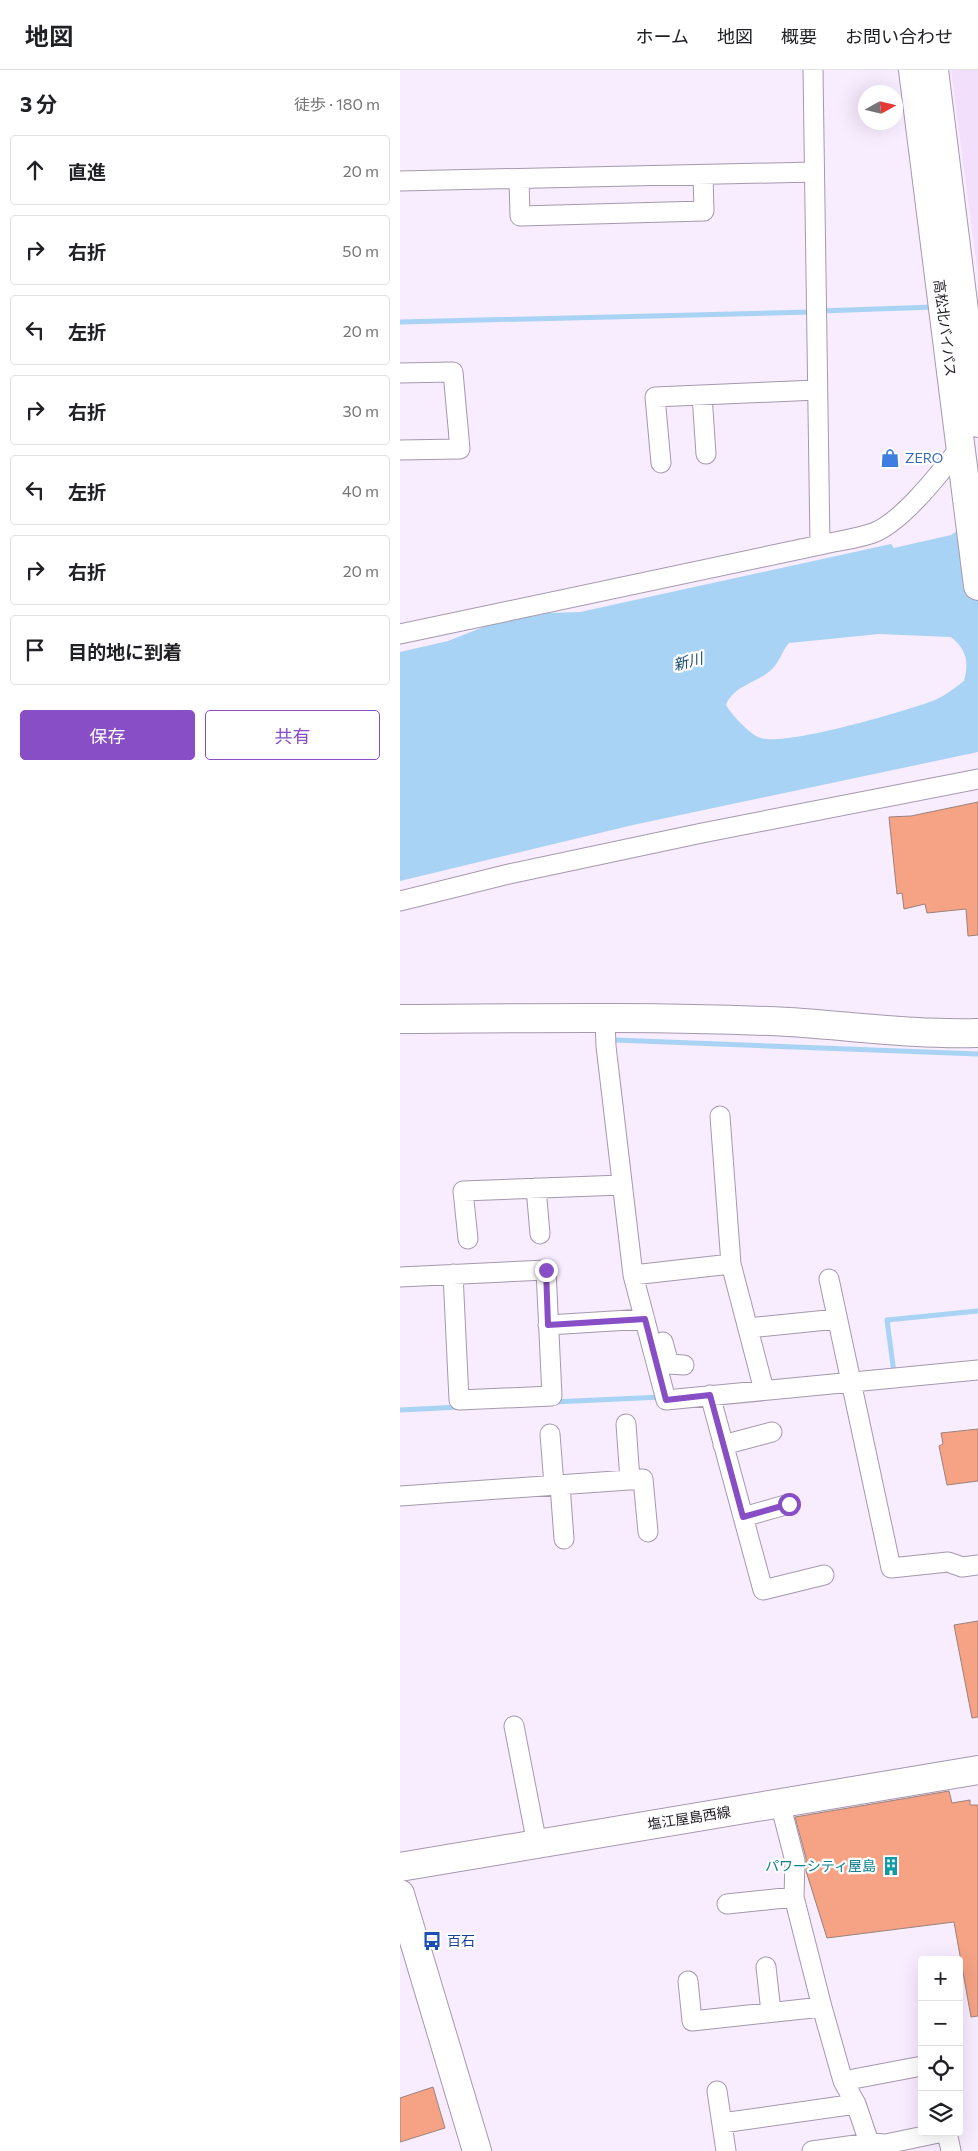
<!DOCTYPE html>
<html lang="ja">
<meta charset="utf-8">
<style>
:root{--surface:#fff;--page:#f2f2f2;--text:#202124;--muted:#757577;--line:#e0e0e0;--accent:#884ec5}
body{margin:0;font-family:Commissioner,"Noto Sans JP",sans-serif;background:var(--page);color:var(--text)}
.controls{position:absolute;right:15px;bottom:15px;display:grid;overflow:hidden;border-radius:5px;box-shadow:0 5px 20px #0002}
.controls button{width:45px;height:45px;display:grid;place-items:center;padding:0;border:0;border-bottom:1px solid var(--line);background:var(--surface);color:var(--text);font:25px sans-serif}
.compass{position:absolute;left:458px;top:15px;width:45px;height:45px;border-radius:50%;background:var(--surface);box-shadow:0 5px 20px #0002;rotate:82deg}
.stop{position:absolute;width:15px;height:15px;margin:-11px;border:4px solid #884ec5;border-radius:50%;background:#fff}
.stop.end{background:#884ec5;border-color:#fff;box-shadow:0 1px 5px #0008}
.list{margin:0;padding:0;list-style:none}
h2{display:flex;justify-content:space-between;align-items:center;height:65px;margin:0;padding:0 20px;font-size:21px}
h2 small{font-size:16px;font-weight:400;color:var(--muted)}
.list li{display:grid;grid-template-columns:32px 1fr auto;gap:15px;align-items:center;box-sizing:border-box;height:70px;margin:0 10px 10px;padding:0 10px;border:1px solid var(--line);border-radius:5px}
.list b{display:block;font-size:19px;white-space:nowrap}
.list em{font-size:16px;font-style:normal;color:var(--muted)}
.actions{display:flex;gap:10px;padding:15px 20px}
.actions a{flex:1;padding:11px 0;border:1px solid var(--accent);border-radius:5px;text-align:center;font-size:18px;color:var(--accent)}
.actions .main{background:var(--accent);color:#fff}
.icon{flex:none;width:28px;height:28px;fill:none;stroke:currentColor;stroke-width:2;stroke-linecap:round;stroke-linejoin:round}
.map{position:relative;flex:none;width:578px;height:2081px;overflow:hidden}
header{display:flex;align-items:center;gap:30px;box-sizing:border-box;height:70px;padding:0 25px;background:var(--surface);border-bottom:1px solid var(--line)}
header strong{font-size:24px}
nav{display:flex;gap:28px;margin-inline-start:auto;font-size:18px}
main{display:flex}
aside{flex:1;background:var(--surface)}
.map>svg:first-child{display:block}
.built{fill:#f1dffc}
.water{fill:#a9d3f4;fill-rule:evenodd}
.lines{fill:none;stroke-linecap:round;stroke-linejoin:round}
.stream{stroke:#a9d3f4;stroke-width:5}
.building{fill:#f5a285;stroke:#9b8279}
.street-casing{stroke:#a598ad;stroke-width:21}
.secondary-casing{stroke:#a598ad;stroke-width:30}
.primary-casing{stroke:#a598ad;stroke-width:30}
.highway-casing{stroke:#a598ad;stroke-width:30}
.street{stroke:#fff;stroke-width:19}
.secondary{stroke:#fff;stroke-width:28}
.primary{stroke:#fff;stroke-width:28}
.highway{stroke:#fff;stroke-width:28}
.route{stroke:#884ec5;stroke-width:6}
.labels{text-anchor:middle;stroke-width:4.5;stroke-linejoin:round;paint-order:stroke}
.street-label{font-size:14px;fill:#201b23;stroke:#fefefe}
.shop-label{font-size:14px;fill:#366cbe;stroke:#fefefe;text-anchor:start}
.culture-label{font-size:14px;fill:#0d838f;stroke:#fefefe;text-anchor:end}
.transit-label{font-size:14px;fill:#164399;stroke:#fefefe;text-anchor:start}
.water-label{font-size:15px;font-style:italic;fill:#174b70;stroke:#fefefe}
</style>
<header>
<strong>地図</strong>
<nav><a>ホーム</a><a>地図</a><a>概要</a><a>お問い合わせ</a></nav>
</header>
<main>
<aside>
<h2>3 分<small>徒歩 · 180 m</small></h2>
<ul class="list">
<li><svg class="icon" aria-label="ahead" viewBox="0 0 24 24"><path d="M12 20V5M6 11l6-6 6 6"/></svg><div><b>直進</b></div><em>20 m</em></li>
<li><svg class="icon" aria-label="right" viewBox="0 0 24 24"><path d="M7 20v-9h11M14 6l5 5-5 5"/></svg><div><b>右折</b></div><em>50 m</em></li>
<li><svg class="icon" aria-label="left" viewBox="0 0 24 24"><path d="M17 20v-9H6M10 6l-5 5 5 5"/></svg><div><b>左折</b></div><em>20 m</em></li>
<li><svg class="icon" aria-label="right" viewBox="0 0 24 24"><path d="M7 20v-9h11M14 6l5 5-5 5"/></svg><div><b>右折</b></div><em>30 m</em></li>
<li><svg class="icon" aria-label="left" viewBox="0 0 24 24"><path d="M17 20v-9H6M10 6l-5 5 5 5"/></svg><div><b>左折</b></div><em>40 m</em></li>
<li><svg class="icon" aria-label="right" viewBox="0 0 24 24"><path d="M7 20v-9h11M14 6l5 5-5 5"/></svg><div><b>右折</b></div><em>20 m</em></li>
<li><svg class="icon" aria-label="arrive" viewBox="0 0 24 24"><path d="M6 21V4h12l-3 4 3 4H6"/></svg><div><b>目的地に到着</b></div></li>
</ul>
<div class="actions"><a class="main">保存</a><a>共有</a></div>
</aside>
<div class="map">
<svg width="578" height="2081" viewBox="0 0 578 2081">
<rect width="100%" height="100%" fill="#f8ecff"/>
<!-- built -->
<path class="built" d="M551,0H578V205Z"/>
<!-- water -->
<path class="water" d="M578,448V682L233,755L0,811V582L48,571L86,556L147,543L180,542L491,474L494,478L551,465ZM479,564L551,567C567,580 569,592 564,611C555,618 546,625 535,630C510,640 378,679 358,667C348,662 331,644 326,635C334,615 358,613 372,599C380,591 382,581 389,573Z"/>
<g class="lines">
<!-- stream -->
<path class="stream" d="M420,241L534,237
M0,252L412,242
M215,970L578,984
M492,1303H494L487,1250L578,1241
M153,1332L262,1327
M0,1340L60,1337"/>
</g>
<!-- building -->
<path class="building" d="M578,732V865L568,866L566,839L527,843L525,834L504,839L502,823L497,824L489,747L511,746Z
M578,1359V1411L547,1415L539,1376L543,1374L541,1363Z
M578,1551V1647L572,1648L554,1555Z
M549,1721L552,1733L570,1730V1735H578V1946L571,1947L554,1852L427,1868L406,1801V1788L395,1747Z
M33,2017L45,2058L0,2072V2028Z"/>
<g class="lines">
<!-- street casing -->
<g class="street-casing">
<path id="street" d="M119,109L120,146L304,141L303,105
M0,111L414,102
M0,303L53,302L60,379L0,380
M302,325L306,384
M261,393L255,327L417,320
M420,475C437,471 456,469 473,463C503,452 543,399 563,374
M0,564L420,475L413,0
M0,831L109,804L302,763L578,709
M205,949L206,976L233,1205L266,1330L578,1300
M136,1118L140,1164
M68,1169L63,1121L222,1115
M331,1194L364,1320
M233,1205L331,1194L320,1046
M0,1207L146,1200L152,1326L59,1330L53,1204
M429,1209L491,1498L548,1492L562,1497L578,1495
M148,1255L245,1249
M348,1258L437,1249
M263,1272L269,1294L284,1295
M310,1325L363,1520L424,1505
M226,1354L230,1410
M150,1364L154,1415
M323,1375L372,1362
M160,1415L164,1469
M0,1426L243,1409L248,1462
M343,1447L389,1434
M114,1656L137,1774
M380,1733L395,1791L394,1827L422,1937L443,2011L456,2034L472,2081
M327,1834L394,1827
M366,1897L371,1942
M288,1911L292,1951L422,1937
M443,2011L522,1996
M317,2021L326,2081
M322,2053L456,2034
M547,2062L551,2081
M412,2081L470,2073L486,2074L543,2062"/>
</g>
<!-- secondary casing -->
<g class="secondary-casing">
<path id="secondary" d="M0,949C130,948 260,946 389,952C452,956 515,965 578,963"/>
</g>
<!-- primary casing -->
<g class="primary-casing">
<path id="primary" d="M0,1797L578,1700
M0,1824L77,2081"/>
</g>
<!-- highway casing -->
<g class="highway-casing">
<path id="highway" d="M513,0L578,516
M534,0L578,353"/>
</g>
<!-- street -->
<use href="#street" class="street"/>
<!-- secondary -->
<use href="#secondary" class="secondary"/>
<!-- primary -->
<use href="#primary" class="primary"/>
<!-- highway -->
<use href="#highway" class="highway"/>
</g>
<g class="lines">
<!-- route -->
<path class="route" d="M146,1200L148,1255L245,1249L266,1330L310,1325L343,1447L389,1434"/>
</g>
<!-- icons -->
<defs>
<g id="shop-bare" transform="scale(1.5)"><path d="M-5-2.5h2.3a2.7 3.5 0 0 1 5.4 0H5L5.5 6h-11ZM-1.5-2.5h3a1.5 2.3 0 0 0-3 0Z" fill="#3f7fe0" stroke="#fefefe" stroke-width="2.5" paint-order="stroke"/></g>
<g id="building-bare" transform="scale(1.5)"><path d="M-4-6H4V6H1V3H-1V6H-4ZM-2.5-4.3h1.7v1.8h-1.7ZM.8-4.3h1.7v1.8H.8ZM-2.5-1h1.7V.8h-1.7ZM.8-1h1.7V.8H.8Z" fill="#0f9aa8" stroke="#fefefe" stroke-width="2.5" paint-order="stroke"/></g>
<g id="bus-bare" transform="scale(1.5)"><path d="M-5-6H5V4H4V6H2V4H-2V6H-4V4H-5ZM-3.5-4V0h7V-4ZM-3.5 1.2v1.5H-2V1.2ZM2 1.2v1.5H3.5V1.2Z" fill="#1a4fb4" stroke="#fefefe" stroke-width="2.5" paint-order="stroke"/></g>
</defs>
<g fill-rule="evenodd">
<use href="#shop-bare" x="490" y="388"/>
<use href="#building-bare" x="491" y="1796"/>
<use href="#bus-bare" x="32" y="1871"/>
</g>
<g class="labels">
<!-- street labels -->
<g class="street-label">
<text transform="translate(545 258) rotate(83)" y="5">高松北バイパス</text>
<text transform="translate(289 1748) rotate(-9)" y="5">塩江屋島西線</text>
</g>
<!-- shop labels -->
<g class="shop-label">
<text x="505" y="393">ZERO</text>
</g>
<!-- culture labels -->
<g class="culture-label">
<text x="476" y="1801">パワーシティ屋島</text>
</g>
<!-- transit labels -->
<g class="transit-label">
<text x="47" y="1876">百石</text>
</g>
<!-- water labels -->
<g class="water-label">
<text transform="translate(288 592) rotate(-14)" y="5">新川</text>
</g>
</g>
</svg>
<div class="controls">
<button>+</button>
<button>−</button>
<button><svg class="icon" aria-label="locate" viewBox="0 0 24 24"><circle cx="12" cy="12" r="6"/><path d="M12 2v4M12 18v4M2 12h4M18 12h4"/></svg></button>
<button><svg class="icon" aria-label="layers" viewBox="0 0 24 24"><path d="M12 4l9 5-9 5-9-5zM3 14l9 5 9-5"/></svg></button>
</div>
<svg class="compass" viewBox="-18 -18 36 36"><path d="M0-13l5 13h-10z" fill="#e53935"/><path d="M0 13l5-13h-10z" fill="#757577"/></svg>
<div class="stop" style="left:389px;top:1434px"></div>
<div class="stop end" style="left:146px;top:1200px"></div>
</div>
</main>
